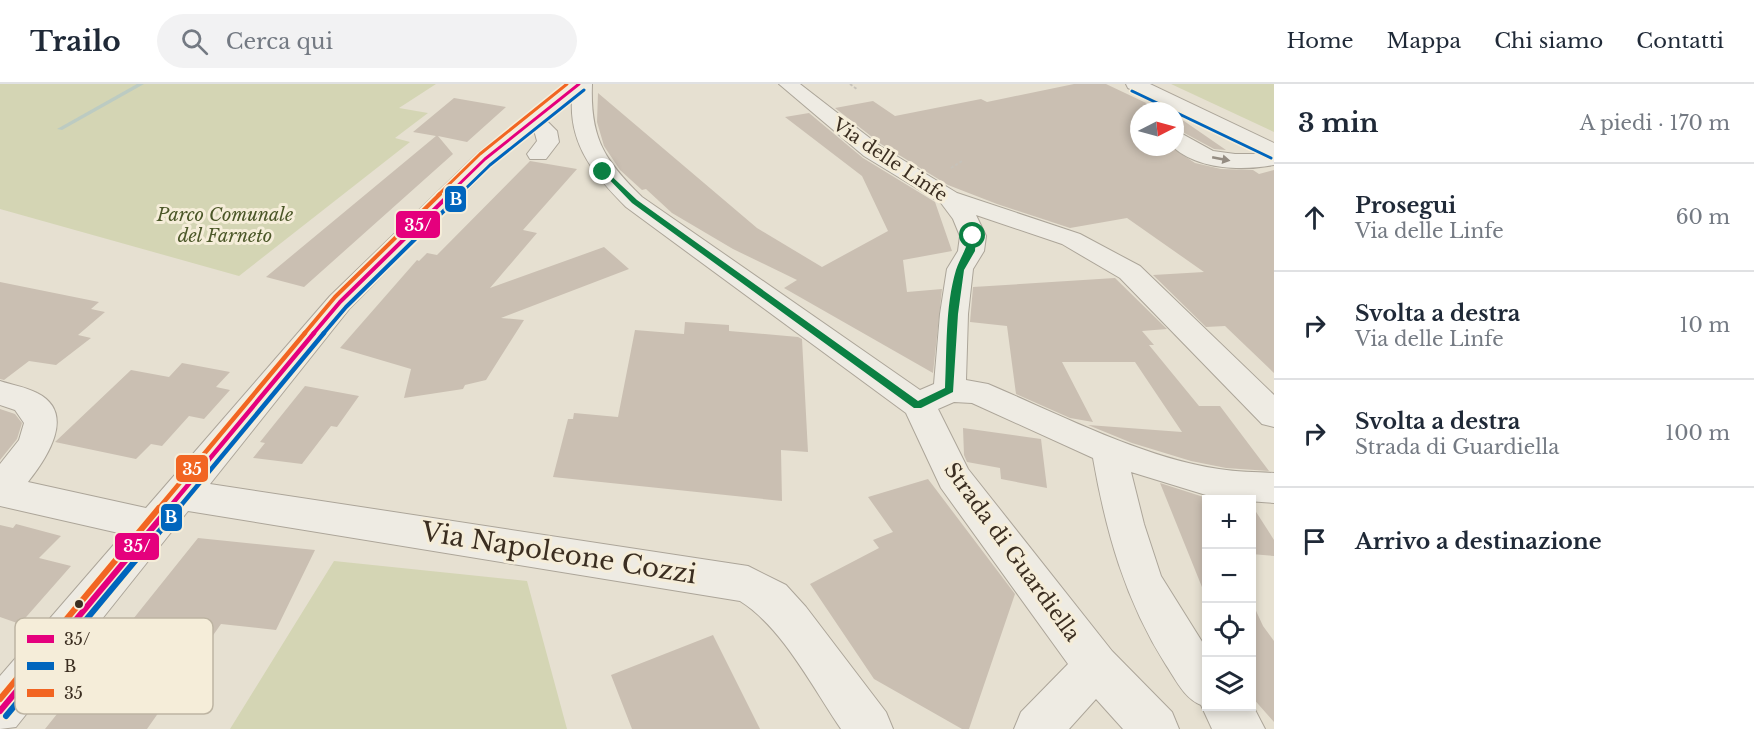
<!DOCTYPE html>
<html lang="it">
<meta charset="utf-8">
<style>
:root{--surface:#fff;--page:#f2f2f3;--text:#1f2937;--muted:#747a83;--line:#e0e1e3}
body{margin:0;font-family:"Libre Baskerville",serif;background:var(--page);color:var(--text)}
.controls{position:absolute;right:18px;bottom:18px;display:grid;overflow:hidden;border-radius:0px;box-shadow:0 3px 9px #0003}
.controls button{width:54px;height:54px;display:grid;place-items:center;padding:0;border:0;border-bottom:2px solid var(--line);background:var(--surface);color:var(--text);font:30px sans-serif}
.compass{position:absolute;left:1130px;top:18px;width:54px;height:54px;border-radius:50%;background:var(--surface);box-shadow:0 3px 9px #0003;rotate:84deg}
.stop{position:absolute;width:18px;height:18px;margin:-14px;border:4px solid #0b8043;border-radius:50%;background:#fff}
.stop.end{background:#0b8043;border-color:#fff;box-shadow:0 2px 6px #0008}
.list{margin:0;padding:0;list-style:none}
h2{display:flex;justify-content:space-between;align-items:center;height:78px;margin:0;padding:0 24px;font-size:26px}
h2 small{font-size:20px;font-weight:400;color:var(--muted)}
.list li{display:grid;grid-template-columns:39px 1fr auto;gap:18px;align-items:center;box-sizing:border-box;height:108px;padding:0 24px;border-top:2px solid var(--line)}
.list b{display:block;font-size:22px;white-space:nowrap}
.list p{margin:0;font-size:20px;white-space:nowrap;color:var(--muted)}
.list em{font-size:20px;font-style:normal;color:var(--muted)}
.icon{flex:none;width:33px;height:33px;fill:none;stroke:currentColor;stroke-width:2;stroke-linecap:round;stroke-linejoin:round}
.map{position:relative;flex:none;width:1274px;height:645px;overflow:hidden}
header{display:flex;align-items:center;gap:36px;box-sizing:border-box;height:84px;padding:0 30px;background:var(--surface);border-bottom:2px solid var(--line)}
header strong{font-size:28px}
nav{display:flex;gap:33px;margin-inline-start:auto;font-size:21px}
.search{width:420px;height:54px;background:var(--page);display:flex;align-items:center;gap:15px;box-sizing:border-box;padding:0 21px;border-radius:33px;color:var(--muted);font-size:22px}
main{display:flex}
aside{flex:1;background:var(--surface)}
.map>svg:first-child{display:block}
.green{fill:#d4d5b4}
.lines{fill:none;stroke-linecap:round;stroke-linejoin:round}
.stream{fill:#bccbc2;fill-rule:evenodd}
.building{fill:#cabfb2}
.minor-casing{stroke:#aca599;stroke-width:2}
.path{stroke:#c7c2b9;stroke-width:2;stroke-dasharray:3 2;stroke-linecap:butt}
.minor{fill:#eeebe3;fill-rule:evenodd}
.bus-1-far3-casing{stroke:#f5edd9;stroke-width:6}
.bus-1-far2-casing{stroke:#f5edd9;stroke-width:8}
.bus-1-far1-casing{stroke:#f5edd9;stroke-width:9}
.bus-1-casing{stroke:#f5edd9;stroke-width:10}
.bus-2-far3-casing{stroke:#f5edd9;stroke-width:6}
.bus-2-far2-casing{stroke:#f5edd9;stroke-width:8}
.bus-2-far1-casing{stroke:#f5edd9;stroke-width:9}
.bus-2-casing{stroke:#f5edd9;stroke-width:10}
.bus-3-far3-casing{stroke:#f5edd9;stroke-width:6}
.bus-3-far2-casing{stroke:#f5edd9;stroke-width:8}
.bus-3-far1-casing{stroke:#f5edd9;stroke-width:9}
.bus-3-casing{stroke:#f5edd9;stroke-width:10}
.bus-1-far3{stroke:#e5007d;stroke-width:3}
.bus-1-far2{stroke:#e5007d;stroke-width:4}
.bus-1-far1{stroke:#e5007d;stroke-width:4.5}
.bus-1{stroke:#e5007d;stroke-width:6}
.bus-2-far3{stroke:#0065bd;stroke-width:3}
.bus-2-far2{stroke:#0065bd;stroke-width:4}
.bus-2-far1{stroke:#0065bd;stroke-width:4.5}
.bus-2{stroke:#0065bd;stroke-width:6}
.bus-3-far3{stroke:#f26522;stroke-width:3}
.bus-3-far2{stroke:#f26522;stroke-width:4}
.bus-3-far1{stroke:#f26522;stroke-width:4.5}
.bus-3{stroke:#f26522;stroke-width:6}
.oneway{fill:#948c82}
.route{fill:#0b8043}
.bus-dot{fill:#3b2e21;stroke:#f5edd9;stroke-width:2}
.labels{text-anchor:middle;stroke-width:6;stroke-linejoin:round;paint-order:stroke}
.far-street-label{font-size:18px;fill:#3b2e21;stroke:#f5edd9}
.far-park-label{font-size:18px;font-style:italic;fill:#4b5728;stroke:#f5edd9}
.street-label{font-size:21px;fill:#3b2e21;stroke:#f5edd9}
.near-street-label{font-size:26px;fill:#3b2e21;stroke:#f5edd9}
.key{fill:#f5edd9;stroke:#bdb4a2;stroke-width:1.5}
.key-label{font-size:16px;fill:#3b2e21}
.line-badge{stroke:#f5edd9;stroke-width:2}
.badge-label{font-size:16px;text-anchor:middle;font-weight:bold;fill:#fff}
</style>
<header>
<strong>Trailo</strong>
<div class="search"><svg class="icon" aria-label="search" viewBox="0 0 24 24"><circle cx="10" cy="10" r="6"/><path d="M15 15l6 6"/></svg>Cerca qui</div>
<nav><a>Home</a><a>Mappa</a><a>Chi siamo</a><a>Contatti</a></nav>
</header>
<main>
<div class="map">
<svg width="1274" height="645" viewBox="0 0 1274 645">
<rect width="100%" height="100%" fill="#e6e0d1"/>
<!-- green -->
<path class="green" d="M0,0H436L399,24L428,29L395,54L410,58L239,192L0,125Z
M1171,0H1274V48Z
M334,477L527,497L567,645H230Z"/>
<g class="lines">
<!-- stream -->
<path class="stream" d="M137,0H144L62,46L57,45Z"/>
</g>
<!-- building -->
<path class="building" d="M1074,0H1106L1163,27H1139V63H1171L1195,79L1221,85L1253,86L1259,90L1274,86V289L1225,242L1206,243L1153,191L1204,188L1127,134L1070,144L997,120L948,101L881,60L835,24L873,17L895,32L981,15L987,18Z
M598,9L757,144L822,183L888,147L862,92L785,33L809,29L863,74L935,118L952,167L903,176L907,208L942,205L933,289L784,204L797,196L733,165L672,129L646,105L642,106L620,86L604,62L597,38Z
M454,14L506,23L467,58L438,52L453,70L304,203L266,193L436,52L413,48Z
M1175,33L1184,37L1226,66L1214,65L1175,44Z
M530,77L577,85L523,146L537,149L490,204L604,163L629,185L501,234L524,236L486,296L465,301L463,305L404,314L411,285L340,264L417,176L419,177L427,169L437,171Z
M1115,194L1167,245L1142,247L1154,261H1149L1199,322H1220L1269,387L1226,384L1191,377L1132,359L1088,341L1182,348L1135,278H1062L1093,338L1070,334L1016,310L1007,242L970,238L973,203Z
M0,198L99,218L91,225L105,228L78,251L91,254L56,281L29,277L4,296L0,295Z
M685,238L729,241V247L798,253L802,255L808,368L781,366L782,417L553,393L568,335H573L574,329L618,333L635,246L684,250Z
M182,279L230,288L216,303L230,306L204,335L189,332L162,362L151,360L136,375L55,358L131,286L169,293Z
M305,302L359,312L337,343L331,342L302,380L253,374L265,359L260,358Z
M0,325L15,330L22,339L17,355L0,376Z
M963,344L1041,355L1047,404L1001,395L1000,384L967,378L964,371Z
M928,395L1015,510L969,645H962L874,595L810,500L879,464L873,456L893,448L868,413Z
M1160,399L1213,416H1206V513Z
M1251,420L1274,456V472L1251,470Z
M16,440L61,452L39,474L71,482L20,540L0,533V441L13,444Z
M198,454L315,466L276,546L221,540L147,645H45Z
M1251,516L1263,542L1274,557V638L1251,612Z
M713,551L760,645H632L611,591Z"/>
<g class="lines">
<!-- minor casing -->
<g class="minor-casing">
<path id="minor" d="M567,0H592C590,54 604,76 642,113L920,306L934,300L940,230L947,185L958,167L960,152L953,135L941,119L864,72L779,0H800L880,62L957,109L1080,150L1140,182L1274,311V343L1262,340L1120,194L1062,160L976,131L986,152L984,167L973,185L968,230L966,296L988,300C1059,330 1143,374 1219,385C1237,388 1256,388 1274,389V419L1219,415L1131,388L1144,440L1161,492L1206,564V622H1252V620L1265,645H1212L1201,621C1184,614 1176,596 1166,581C1125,516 1106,448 1093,374L972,319L954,318L938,325L968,385L1112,567L1172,628L1179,645H1123L1096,615L1069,645H1014L1021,628L1068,580L941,404L906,329L626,123C595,92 569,61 572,15L546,36L557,47L559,58L546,75H530L527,70L537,57L534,46L493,80L350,224L210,400L748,482L786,501L806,523L886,628L893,645H841C813,604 782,543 740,517L188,427L16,643L0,645V592L123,450L0,422V380L19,356L24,339L15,326L0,321V297C12,301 26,303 37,309C77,329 47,374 28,398L146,424L330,212L477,70Z
M1126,0H1150L1274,59V81C1242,87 1199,86 1173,63L1175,46L1213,67L1235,70H1262L1128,4Z"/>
</g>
<!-- path -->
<path class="path" d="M850,0L858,6
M951,84L962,77"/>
<!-- minor -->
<use href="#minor" class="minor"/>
<!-- bus-1-far3 casing -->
<g class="bus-1-far3-casing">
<path id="bus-1-far3" d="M448,111L485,75L579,0"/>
</g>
<!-- bus-1-far2 casing -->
<g class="bus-1-far2-casing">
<path id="bus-1-far2" d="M313,250L340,218L450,110"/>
</g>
<!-- bus-1-far1 casing -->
<g class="bus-1-far1-casing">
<path id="bus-1-far1" d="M168,425L314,249"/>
</g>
<!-- bus-1 casing -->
<g class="bus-1-casing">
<path id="bus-1" d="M0,627L169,424"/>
</g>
<!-- bus-2-far3 casing -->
<g class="bus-2-far3-casing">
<path id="bus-2-far3" d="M1132,7L1174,27
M1175,28L1271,74
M459,111L490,81L584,6"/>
</g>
<!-- bus-2-far2 casing -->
<g class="bus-2-far2-casing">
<path id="bus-2-far2" d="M323,250L346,223L461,110"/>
</g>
<!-- bus-2-far1 casing -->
<g class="bus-2-far1-casing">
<path id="bus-2-far1" d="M178,425L324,249"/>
</g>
<!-- bus-2 casing -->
<g class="bus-2-casing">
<path id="bus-2" d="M6,632L179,424"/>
</g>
<!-- bus-3-far3 casing -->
<g class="bus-3-far3-casing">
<path id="bus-3-far3" d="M438,111L480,70L567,0"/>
</g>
<!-- bus-3-far2 casing -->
<g class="bus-3-far2-casing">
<path id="bus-3-far2" d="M304,250L335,213L440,110"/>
</g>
<!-- bus-3-far1 casing -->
<g class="bus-3-far1-casing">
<path id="bus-3-far1" d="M158,425L305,249"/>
</g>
<!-- bus-3 casing -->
<g class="bus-3-casing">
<path id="bus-3" d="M0,615L159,424"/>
</g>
<!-- bus-1-far3 -->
<use href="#bus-1-far3" class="bus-1-far3"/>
<!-- bus-1-far2 -->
<use href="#bus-1-far2" class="bus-1-far2"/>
<!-- bus-1-far1 -->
<use href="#bus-1-far1" class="bus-1-far1"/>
<!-- bus-1 -->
<use href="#bus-1" class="bus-1"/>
<!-- bus-2-far3 -->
<use href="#bus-2-far3" class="bus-2-far3"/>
<!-- bus-2-far2 -->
<use href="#bus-2-far2" class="bus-2-far2"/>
<!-- bus-2-far1 -->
<use href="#bus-2-far1" class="bus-2-far1"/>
<!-- bus-2 -->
<use href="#bus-2" class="bus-2"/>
<!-- bus-3-far3 -->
<use href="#bus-3-far3" class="bus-3-far3"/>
<!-- bus-3-far2 -->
<use href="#bus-3-far2" class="bus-3-far2"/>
<!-- bus-3-far1 -->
<use href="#bus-3-far1" class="bus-3-far1"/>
<!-- bus-3 -->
<use href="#bus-3" class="bus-3"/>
</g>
<!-- one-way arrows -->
<defs><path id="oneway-solid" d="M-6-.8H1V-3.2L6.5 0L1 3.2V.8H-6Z" transform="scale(1.5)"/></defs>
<use class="oneway" href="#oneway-solid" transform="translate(1221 75) rotate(11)"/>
<!-- route -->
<path class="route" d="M600,86H605L637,116L918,317L945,304C947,266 945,223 956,186C960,174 967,165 969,152L976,150L975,167L964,186L958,230L953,308L921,324H914L632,119Z"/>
<!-- markers -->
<circle class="bus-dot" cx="79" cy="520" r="5"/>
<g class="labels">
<!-- far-street labels -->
<g class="far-street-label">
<text transform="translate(890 76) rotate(34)" y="6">Via delle Linfe</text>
</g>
<!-- far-park labels -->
<g class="far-park-label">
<text x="225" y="137">Parco Comunale<tspan x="225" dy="21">del Farneto</tspan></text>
</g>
<!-- street labels -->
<g class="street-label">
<text transform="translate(1012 468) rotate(54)" y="7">Strada di Guardiella</text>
</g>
<!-- near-street labels -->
<g class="near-street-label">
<text transform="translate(559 469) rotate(9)" y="9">Via Napoleone Cozzi</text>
</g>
</g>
<!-- legend -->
<rect x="15" y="534" width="198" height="96" rx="9" class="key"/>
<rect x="27" y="551" width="27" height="8" fill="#e5007d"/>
<rect x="27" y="578" width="27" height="8" fill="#0065bd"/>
<rect x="27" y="605" width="27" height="8" fill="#f26522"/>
<g class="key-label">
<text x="64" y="561">35/</text>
<text x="64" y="588">B</text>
<text x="64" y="615">35</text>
</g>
<g class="line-badge">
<rect x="444" y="101" width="23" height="28" rx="6" fill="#0065bd"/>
<rect x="395" y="126" width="46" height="29" rx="6" fill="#e5007d"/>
<rect x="175" y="370" width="34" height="29" rx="6" fill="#f26522"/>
<rect x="160" y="419" width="23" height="29" rx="6" fill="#0065bd"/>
<rect x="114" y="448" width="46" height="29" rx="6" fill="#e5007d"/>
</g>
<g class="badge-label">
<text x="456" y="121">B</text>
<text x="418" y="147">35/</text>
<text x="192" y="391">35</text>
<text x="171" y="439">B</text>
<text x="137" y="468">35/</text>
</g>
</svg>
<div class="controls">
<button>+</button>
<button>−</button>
<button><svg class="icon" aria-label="locate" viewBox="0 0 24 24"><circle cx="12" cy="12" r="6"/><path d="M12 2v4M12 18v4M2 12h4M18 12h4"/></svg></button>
<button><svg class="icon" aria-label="layers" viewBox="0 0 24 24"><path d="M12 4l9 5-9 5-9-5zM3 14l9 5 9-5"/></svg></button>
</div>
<svg class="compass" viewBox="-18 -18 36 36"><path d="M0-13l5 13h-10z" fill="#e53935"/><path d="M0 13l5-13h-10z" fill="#747a83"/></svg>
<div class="stop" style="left:973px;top:152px"></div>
<div class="stop end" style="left:603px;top:88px"></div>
</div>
<aside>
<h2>3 min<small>A piedi · 170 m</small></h2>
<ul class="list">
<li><svg class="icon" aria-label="ahead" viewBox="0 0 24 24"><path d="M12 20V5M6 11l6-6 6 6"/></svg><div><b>Prosegui</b><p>Via delle Linfe</p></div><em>60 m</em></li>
<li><svg class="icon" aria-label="right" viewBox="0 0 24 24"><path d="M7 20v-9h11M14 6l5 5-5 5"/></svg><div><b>Svolta a destra</b><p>Via delle Linfe</p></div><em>10 m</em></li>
<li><svg class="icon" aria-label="right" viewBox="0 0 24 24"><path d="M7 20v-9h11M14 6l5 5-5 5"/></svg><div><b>Svolta a destra</b><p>Strada di Guardiella</p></div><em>100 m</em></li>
<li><svg class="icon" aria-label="arrive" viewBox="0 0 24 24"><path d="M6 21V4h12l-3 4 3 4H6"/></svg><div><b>Arrivo a destinazione</b></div></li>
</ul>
</aside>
</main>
